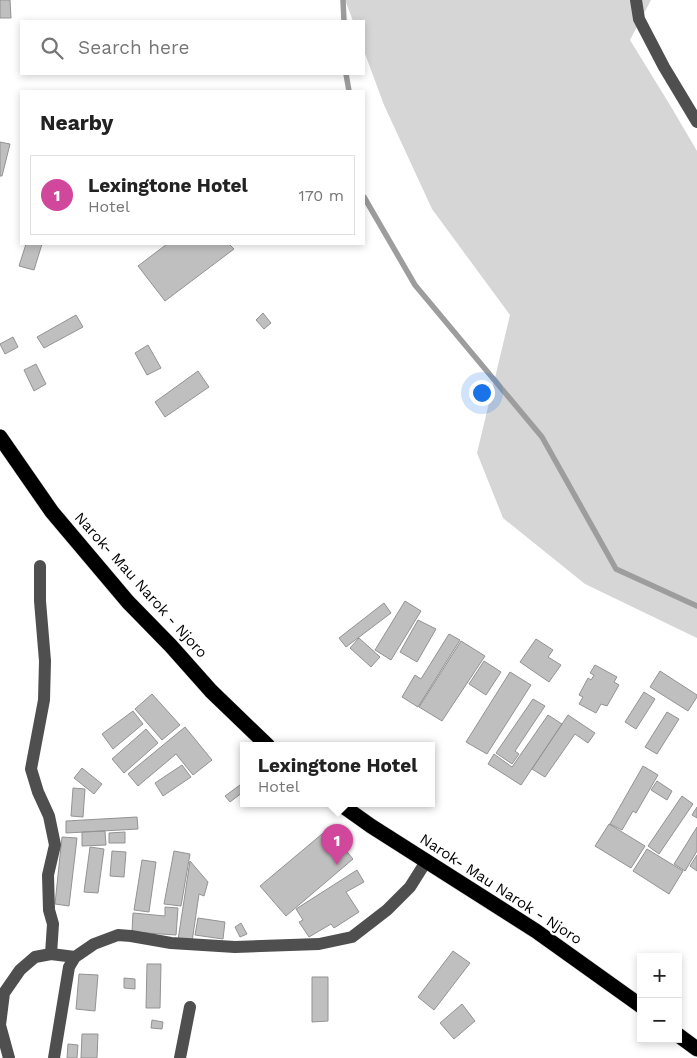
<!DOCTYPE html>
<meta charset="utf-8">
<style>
:root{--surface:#fff;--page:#f2f2f2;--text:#222;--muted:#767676;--line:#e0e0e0;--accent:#000}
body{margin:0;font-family:"Work Sans",sans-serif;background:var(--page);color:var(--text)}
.controls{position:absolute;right:15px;bottom:15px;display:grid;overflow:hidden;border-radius:0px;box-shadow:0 2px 8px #0003}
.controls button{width:45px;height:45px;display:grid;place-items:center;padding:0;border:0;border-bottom:1px solid var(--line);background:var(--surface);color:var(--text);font:25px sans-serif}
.you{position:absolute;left:481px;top:392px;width:18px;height:18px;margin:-12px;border:4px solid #fff;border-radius:50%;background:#1a73e8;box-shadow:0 0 0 8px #1a73e833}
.badge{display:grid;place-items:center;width:32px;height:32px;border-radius:50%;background:var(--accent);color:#fff;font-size:16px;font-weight:700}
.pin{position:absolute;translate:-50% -41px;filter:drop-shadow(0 1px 2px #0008)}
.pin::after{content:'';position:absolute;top:26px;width:18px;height:15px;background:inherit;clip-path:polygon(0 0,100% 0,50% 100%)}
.popup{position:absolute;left:240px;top:742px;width:195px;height:65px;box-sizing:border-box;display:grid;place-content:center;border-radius:0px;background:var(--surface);filter:drop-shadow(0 1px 4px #0005);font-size:16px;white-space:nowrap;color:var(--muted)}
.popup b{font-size:19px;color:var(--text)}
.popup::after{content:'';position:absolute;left:50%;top:100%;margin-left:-10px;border:10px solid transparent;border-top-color:var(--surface)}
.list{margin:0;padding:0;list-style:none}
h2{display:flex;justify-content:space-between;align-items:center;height:65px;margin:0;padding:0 20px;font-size:21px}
h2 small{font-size:16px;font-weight:400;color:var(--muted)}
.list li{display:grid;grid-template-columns:32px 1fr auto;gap:15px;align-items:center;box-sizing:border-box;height:80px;margin:0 10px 10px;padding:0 10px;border:1px solid var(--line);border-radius:0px}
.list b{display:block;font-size:19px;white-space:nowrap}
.list p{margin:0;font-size:16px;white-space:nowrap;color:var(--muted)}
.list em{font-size:16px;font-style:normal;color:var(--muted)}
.icon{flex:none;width:28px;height:28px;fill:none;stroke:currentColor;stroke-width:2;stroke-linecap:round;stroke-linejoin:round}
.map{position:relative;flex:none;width:697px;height:1058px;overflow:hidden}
.search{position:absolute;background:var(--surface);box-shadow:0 2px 8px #0003;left:20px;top:20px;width:345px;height:55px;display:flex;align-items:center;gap:12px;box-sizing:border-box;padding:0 18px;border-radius:0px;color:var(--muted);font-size:19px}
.panel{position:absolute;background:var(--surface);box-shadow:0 2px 8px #0003;left:20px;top:90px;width:345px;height:155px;border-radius:0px}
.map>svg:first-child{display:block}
.green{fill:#d6d6d6}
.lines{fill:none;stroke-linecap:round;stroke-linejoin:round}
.stream{stroke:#9d9d9d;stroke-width:5.5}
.building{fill:#bfbfbf;stroke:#939393}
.highway-casing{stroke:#dbdbdb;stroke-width:16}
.minor{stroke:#4f4f4f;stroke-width:12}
.highway{stroke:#000;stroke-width:15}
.labels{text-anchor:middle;stroke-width:4.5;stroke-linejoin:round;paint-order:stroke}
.street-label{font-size:15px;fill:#000;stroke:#fff}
</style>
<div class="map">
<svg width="697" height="1058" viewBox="0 0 697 1058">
<rect width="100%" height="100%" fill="#fff"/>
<!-- green -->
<path class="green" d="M345,0H651L630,40L670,105L697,151V638L585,584L503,518L477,453L510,315L432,209L384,105L364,51V21H353Z"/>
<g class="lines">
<!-- stream -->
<path class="stream" d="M343,0L344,21
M346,74L349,91
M364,197L415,285L542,437L616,569L697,606"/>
</g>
<!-- building -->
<path class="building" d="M0,0H10L11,18H0Z
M0,142L10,144L2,176H0Z
M26,244H42L34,270L19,266Z
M167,244H229L234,249L165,301L138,266Z
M263,313L271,323L264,329L256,320Z
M76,315L83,327L44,348L37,337Z
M13,337L18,347L5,354L0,344Z
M148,345L161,368L147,375L135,353Z
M36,364L46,384L34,391L24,370Z
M198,371L209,387L165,417L155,402Z
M405,601L421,611L391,660L375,650Z
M384,603L391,613L346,647L339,638Z
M418,620L436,629L417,662L400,652Z
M449,634L460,640L418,707L402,697L415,675L421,679Z
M359,638L380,657L371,667L350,648Z
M536,639L553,650L548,657L561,665L549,682L520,662Z
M461,641L485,656L442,721L419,707Z
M484,661L501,672L486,695L469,684Z
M595,665L617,677L614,682L619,685L607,706L601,704L596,713L579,704L583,697L579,695L588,678L591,680L594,675L590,673Z
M660,671L697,695V697L688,711L650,687Z
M510,672L531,685L487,754L466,742Z
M644,692L655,699L636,729L625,722Z
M152,694L180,725L162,740L135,709Z
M533,699L545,706L515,751L519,754L512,764L496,753Z
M133,711L143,724L113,749L102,734Z
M667,712L679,719L657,754L645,747Z
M548,715L562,724L521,785L488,764L494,754L512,767Z
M568,715L595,733L588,743L575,734L545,777L532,769Z
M185,727L212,760L193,775L176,754L138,786L128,774Z
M146,729L158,743L124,773L112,759Z
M182,765L191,777L163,796L155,783Z
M643,766L658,775L636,813L633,811L622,830L610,824Z
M82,768L102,784L94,794L74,778Z
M657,781L672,791L667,800L651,790Z
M240,785L243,788V792L230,802L225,796Z
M73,788L85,789L83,817L71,816Z
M682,796L693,804L659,854L648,846Z
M697,807V818L692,815Z
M137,817L138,829L66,833V821Z
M609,824L645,846L631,868L595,846Z
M697,827V851L685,871L674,864Z
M328,829L353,859L286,916L260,886Z
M105,831L106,845L82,846V832Z
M125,832V843H109V833Z
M62,837L77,838L69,906L55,904Z
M90,847L104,849L98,893L84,892Z
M647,849L683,871L669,894L633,871Z
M112,851L126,852L124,877L110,876Z
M174,851L190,854L181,906L164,904Z
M697,855V871L690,866Z
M142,860L156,862L149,912L134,910Z
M190,861L208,882L204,896L199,894L192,942L178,940Z
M357,870L364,882L346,892L359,912L334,928L331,924L309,937L299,922L303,920L296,909Z
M165,907L178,908L176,935L132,932L133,913L165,916Z
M198,918L225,922L223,939L195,935Z
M241,923L247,934L240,937L235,927Z
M453,951L470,963L434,1010L418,997Z
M147,964H161L160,1008H146Z
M79,974L98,975L95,1011L76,1009Z
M312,977H328V1021L312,1022Z
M124,978L135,979V989L124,988Z
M462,1004L475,1021L454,1039L440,1023Z
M152,1020L163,1022L162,1029L151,1028Z
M82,1034H98L97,1058H81Z
M68,1044L78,1045L77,1058H67Z"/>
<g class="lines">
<!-- highway casing -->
<g class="highway-casing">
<path id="highway" d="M0,437L52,512L128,602L171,646L211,691L268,746
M340,804L371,826L536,931L641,1006
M678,1035L697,1049"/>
</g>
<!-- minor -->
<path class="minor" d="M636,0L639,19L664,67L697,122
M40,566V601L45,661L44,700L31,769L38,792L49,816L55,845L48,875L49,910L53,924L51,954
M9,1058L0,1025L4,993L20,970L35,957L51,954L75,957
M54,1058L69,967L75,957L94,944L118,935L131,936L171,943L235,947L319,944L352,937L387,910L410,887L427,860
M180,1058L190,1007"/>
<!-- highway -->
<use href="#highway" class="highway"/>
</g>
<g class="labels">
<!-- street labels -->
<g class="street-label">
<text transform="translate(141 585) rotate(48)" y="5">Narok- Mau Narok - Njoro</text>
<text transform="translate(501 889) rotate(33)" y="5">Narok- Mau Narok - Njoro</text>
</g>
</g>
</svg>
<div class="controls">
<button>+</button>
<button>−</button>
</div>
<div class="you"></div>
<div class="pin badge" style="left:337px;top:865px;background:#d1479c">1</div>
<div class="popup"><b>Lexingtone Hotel</b>Hotel</div>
<div class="search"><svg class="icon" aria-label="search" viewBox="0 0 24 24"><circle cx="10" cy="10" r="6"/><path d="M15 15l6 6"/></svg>Search here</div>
<section class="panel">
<h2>Nearby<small></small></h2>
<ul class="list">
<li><span class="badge" style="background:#d1479c">1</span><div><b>Lexingtone Hotel</b><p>Hotel</p></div><em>170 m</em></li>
</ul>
</section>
</div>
